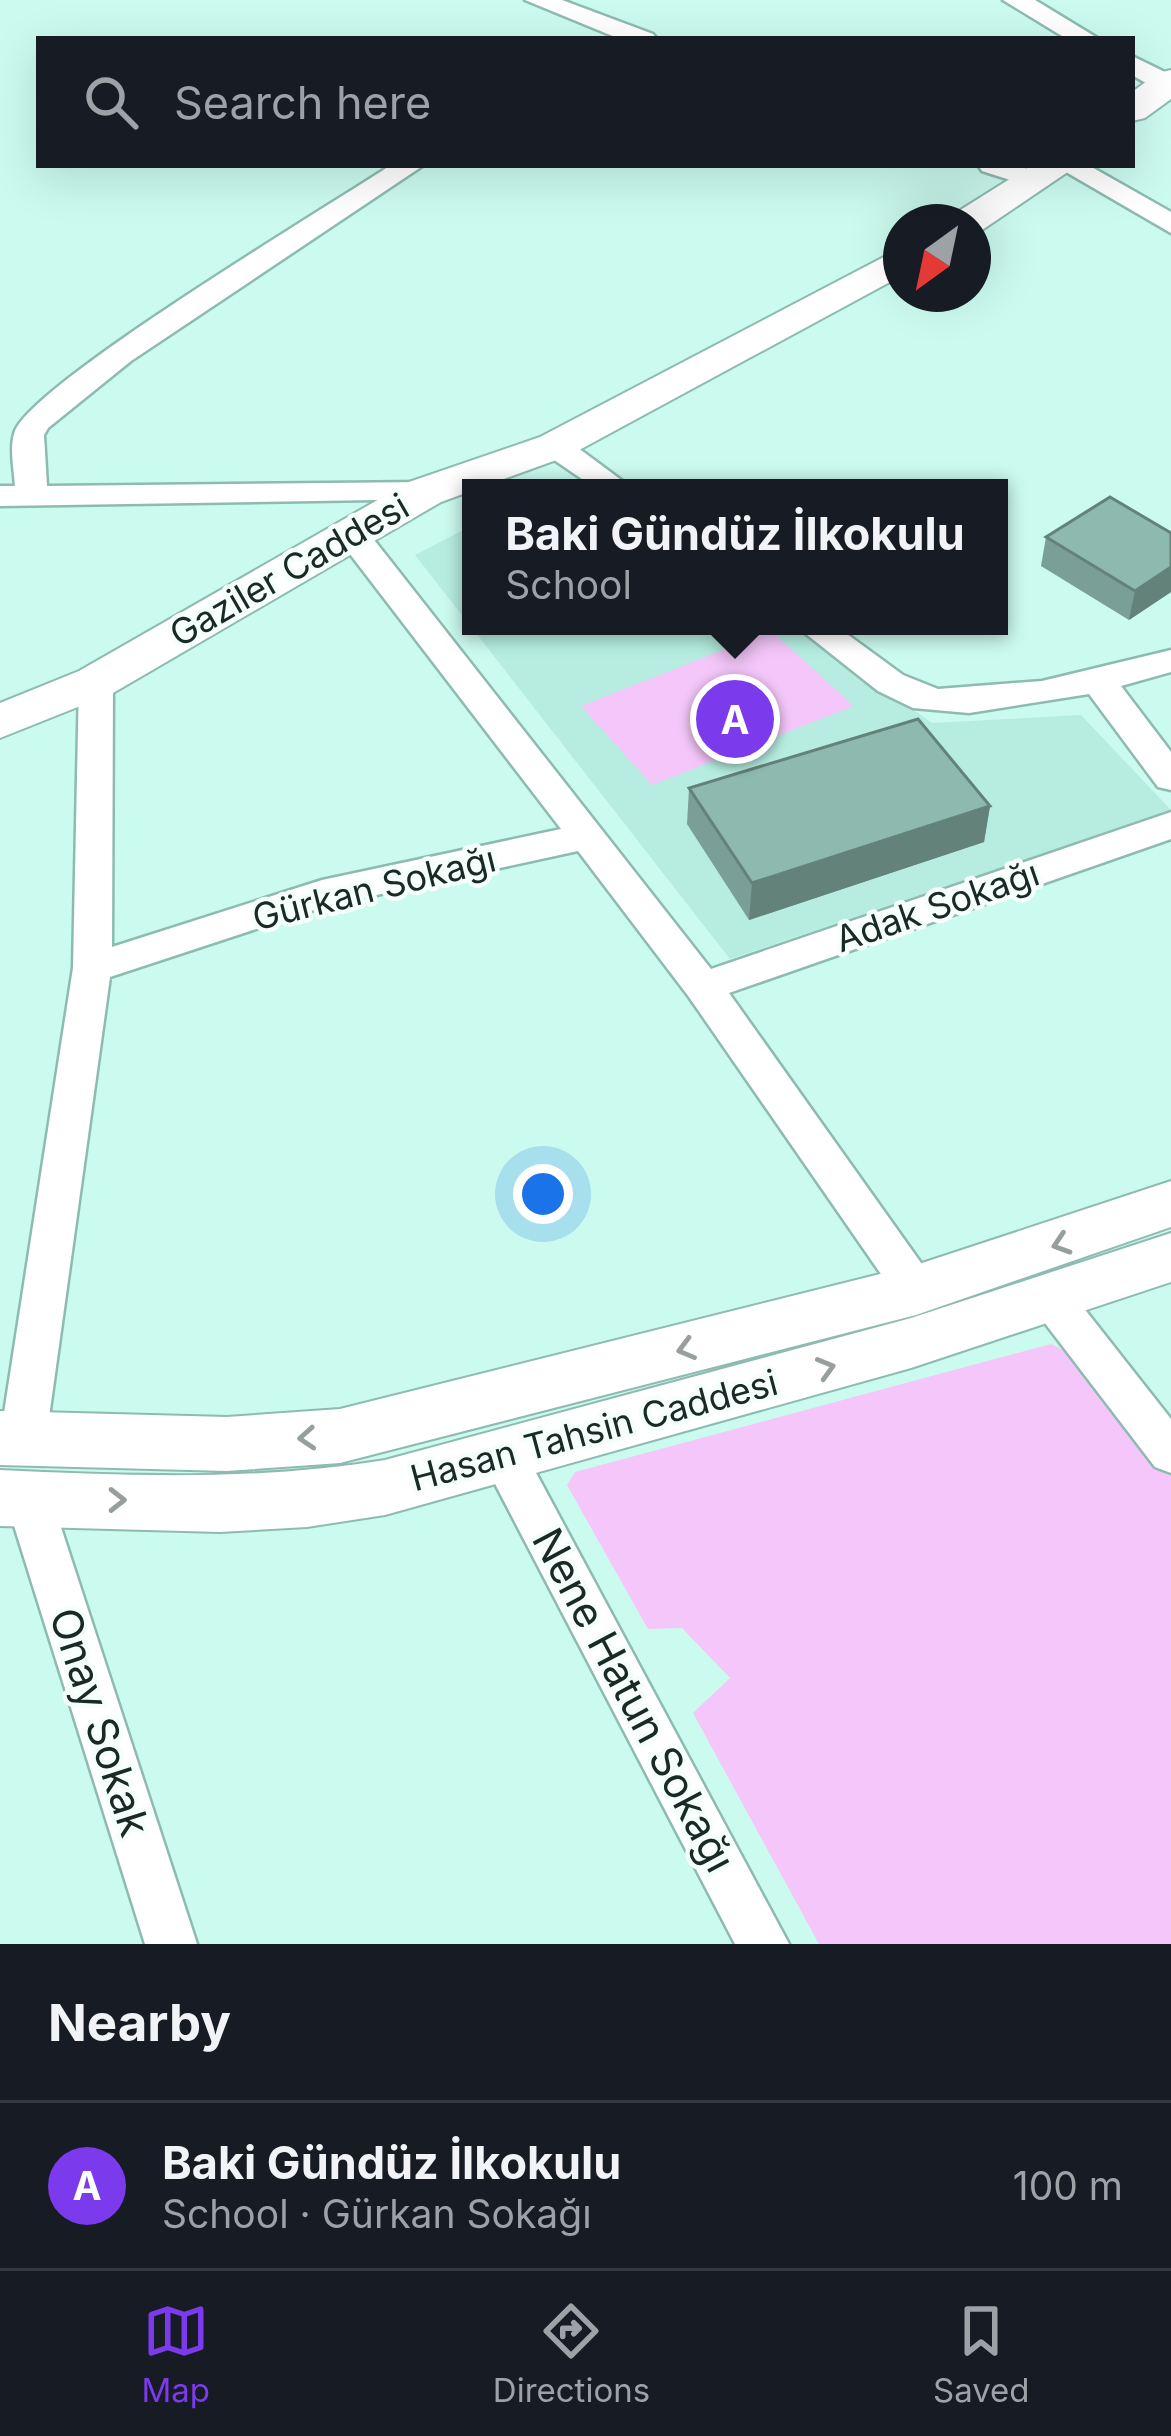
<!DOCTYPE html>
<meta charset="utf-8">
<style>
:root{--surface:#171b24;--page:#20242c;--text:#f1f3f6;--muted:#9ea1a6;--line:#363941;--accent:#7c3aed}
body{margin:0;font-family:Inter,sans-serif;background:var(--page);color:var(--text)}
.compass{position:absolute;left:883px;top:204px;width:108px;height:108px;border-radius:50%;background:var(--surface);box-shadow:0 12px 48px #0002;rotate:213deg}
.you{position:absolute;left:543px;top:1194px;width:42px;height:42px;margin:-30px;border:9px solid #fff;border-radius:50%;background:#1a73e8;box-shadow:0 0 0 18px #1a73e833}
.badge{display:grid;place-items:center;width:78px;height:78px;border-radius:50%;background:var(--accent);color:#fff;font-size:39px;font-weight:700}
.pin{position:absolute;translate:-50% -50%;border:6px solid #fff;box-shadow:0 3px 12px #0006}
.popup{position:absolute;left:462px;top:479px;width:546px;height:156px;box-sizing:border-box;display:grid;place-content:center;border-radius:0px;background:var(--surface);filter:drop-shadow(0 3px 9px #0005);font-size:39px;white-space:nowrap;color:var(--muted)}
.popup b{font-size:45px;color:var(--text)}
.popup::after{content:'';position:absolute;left:50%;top:100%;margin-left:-24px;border:24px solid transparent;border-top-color:var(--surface)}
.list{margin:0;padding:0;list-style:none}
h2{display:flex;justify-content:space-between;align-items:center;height:156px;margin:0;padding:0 48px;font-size:51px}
h2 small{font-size:39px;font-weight:400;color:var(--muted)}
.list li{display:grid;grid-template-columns:78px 1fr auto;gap:36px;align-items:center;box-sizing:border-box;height:168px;padding:0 48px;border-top:3px solid var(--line)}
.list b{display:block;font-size:45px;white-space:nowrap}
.list p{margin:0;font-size:39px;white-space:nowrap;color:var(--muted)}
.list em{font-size:39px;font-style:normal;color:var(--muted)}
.icon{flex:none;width:66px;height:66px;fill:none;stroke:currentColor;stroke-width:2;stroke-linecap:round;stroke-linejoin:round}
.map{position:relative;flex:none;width:1171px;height:1944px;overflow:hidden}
.search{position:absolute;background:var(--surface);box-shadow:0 12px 48px #0002;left:36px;right:36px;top:36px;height:132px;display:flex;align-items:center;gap:30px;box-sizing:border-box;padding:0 42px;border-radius:0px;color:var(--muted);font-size:45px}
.sheet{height:324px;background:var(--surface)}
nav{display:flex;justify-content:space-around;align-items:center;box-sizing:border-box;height:168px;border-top:3px solid var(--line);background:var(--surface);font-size:33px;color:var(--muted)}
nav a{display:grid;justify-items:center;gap:6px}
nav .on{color:var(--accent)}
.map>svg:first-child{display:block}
.built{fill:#b6ede0}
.green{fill:#f4c6f9}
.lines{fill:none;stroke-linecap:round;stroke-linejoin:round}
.street-casing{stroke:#8ebbb1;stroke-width:5}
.secondary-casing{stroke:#8ebbb1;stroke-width:4}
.street{fill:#fff;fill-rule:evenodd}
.secondary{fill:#fff;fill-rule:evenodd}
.wall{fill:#799f96}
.shaded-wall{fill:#63827a}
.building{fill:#8db9af;stroke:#63827a;stroke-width:3}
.oneway{stroke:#979f9d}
.labels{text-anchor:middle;stroke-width:9;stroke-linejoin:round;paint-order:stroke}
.street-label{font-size:36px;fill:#182926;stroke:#f5fefb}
.near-street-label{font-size:42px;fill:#182926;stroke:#f5fefb}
</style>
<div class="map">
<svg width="1171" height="1944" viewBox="0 0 1171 1944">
<rect width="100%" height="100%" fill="#cbfaef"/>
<!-- built -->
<path class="built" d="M471,526V626H793L932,723L1081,715L1171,810L730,959L415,555Z"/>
<!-- green -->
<path class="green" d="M771,631L854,706L652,785L581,706Z
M1051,1344L1085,1361L1171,1475V1944H819L693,1713L730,1678L682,1628L648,1629L567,1485L575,1472Z"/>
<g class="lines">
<!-- street casing -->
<g class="street-casing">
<path id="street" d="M525,0H562L653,34L657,39H620Z
M1003,0H1035L1099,39H1067Z
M1132,56L1171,75V91L1158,90L1132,75Z
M391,165H424L131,361L48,428L44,435L47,486L425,482L441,492L436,499L0,506V486H15C14,470 9,446 15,431C36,381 329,206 391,165Z
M978,165H1019L1049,180L1035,188L982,171Z
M1054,165H1088L1171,212V233Z
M555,437L566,439L632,488H595L544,453L539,446Z
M352,524L364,527L711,969L1171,812V839L729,993L931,1277L938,1290L931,1303L916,1308L901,1303L689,997L578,851L326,906L110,977L46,1439L39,1453L23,1458L7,1453L0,1439L73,968L79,682L84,674H108L113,682L112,947L322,880L561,829L340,541L336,534Z
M796,626H836L903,675L938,689L1042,681L1171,650V672L1121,686L1171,752V790L1158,787L1089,694L969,713L913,708L878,691Z
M1053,1283L1068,1288L1171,1419V1473L1155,1467L1038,1314L1031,1301L1038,1288Z
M504,1437L520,1443L789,1944H735L481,1457L488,1443Z
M29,1480L45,1486L52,1500L197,1944H145L6,1500L13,1486Z"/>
</g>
<!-- secondary casing -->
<g class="secondary-casing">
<path id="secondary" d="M1171,70V99L1145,118L1132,121V92L1158,73Z
M1032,165H1078L982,230L973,233V222H948L954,214Z
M901,248V276L570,455L441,502L113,693L0,738V703L79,671L409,482L540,437Z
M1171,1181V1227L916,1315L340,1463L227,1471L0,1465V1411L227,1417L340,1409L916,1265Z
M1171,1233V1282L911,1368L385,1515L307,1527L220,1532L0,1526V1470C129,1476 257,1481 385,1460L911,1318Z"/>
</g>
<!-- street -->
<use href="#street" class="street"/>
<!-- secondary -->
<use href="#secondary" class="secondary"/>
</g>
<!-- wall -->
<path class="wall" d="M1171,533V592L1129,620L1041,566L1046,537Z
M689,788L990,806L984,842L749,920L687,824Z"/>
<!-- shaded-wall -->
<path class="shaded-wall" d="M1171,567V592L1129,620L1135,591Z
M990,806L984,842L749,920L752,883Z"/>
<!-- building -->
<path class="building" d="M1110,497L1171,533V567L1135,591L1046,537Z
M918,719L990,806L752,883L689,788Z"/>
<!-- one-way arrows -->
<defs><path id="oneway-chevron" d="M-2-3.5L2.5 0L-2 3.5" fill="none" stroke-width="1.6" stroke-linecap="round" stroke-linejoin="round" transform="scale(3)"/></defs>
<g class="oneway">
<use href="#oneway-chevron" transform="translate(1061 1244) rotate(162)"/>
<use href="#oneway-chevron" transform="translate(686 1349) rotate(165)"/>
<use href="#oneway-chevron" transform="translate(826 1368) rotate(-16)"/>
<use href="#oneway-chevron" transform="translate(307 1438) rotate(176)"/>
<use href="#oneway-chevron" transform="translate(117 1500)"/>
</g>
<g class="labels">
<!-- street labels -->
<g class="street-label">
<text transform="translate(289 570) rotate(-30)" y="13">Gaziler Caddesi</text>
<text transform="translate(374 888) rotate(-14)" y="13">Gürkan Sokağı</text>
<text transform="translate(937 906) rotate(-19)" y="13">Adak Sokağı</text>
<text transform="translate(594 1430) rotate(-15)" y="13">Hasan Tahsin Caddesi</text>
</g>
<!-- near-street labels -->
<g class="near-street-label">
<text transform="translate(634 1700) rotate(62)" y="15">Nene Hatun Sokağı</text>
<text transform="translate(100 1722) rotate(72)" y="15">Onay Sokak</text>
</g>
</g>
</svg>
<svg class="compass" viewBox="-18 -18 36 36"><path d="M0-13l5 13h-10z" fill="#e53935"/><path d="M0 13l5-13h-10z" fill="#9ea1a6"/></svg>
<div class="you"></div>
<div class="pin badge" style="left:735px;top:719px">A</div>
<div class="popup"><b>Baki Gündüz İlkokulu</b>School</div>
<div class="search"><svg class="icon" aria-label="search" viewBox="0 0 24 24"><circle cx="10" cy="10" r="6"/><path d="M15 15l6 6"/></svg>Search here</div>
</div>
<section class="sheet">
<h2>Nearby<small></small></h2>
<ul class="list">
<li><span class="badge">A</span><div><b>Baki Gündüz İlkokulu</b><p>School · Gürkan Sokağı</p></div><em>100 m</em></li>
</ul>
</section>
<nav>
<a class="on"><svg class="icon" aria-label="map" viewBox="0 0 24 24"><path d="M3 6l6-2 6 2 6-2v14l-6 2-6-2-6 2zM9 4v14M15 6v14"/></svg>Map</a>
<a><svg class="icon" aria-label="directions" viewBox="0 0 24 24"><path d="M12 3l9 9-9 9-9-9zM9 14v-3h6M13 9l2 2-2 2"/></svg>Directions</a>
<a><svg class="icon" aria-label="saved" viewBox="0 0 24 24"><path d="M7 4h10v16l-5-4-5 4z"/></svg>Saved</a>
</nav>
